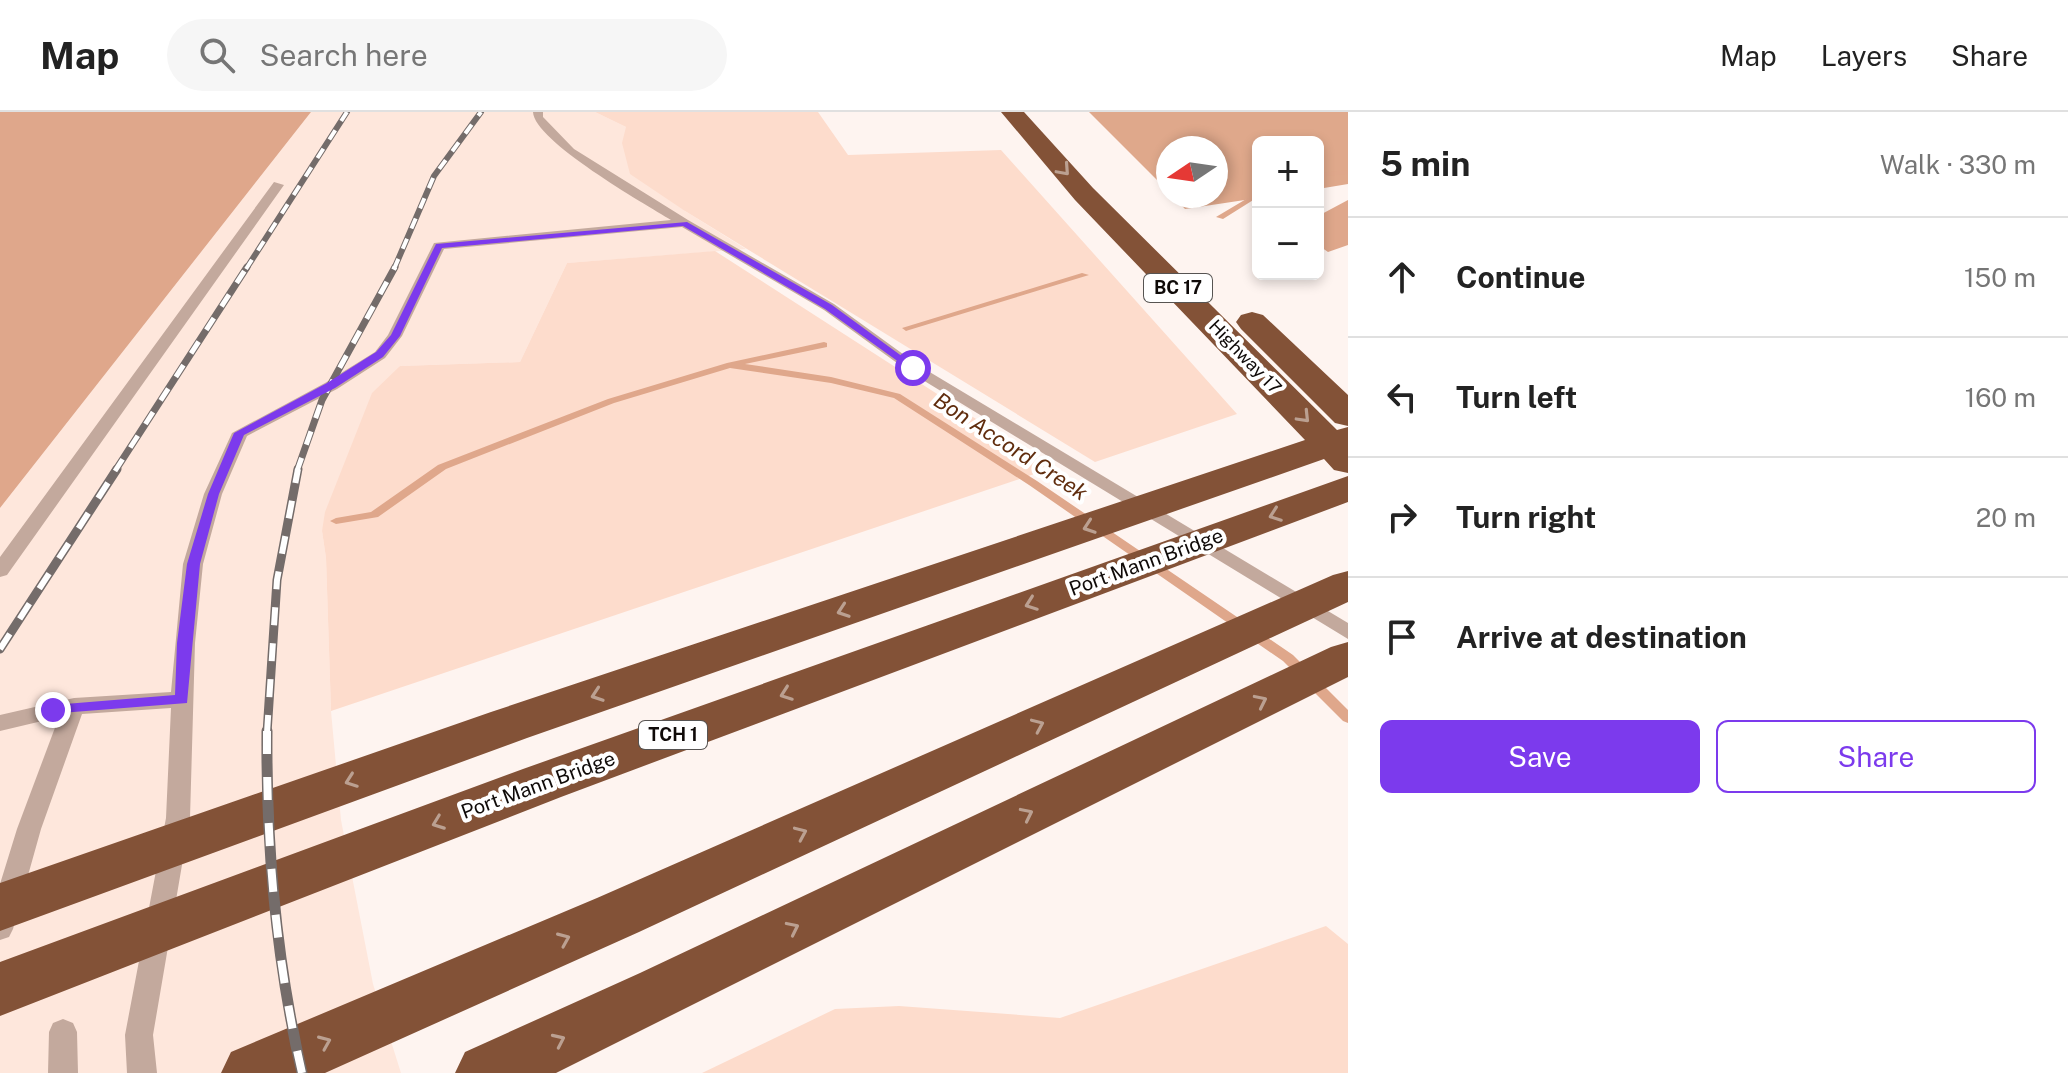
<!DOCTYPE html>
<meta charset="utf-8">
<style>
:root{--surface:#fff;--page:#f6f6f6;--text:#222;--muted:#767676;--line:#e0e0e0;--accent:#7c3aed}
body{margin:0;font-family:"Public Sans",sans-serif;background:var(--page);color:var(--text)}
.controls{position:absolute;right:24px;top:24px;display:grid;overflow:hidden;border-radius:12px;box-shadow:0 4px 12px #0003}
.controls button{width:72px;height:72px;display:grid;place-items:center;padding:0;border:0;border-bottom:2px solid var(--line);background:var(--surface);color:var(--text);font:40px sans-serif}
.compass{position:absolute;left:1156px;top:24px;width:72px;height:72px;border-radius:50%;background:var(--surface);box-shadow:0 4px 12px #0003;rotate:257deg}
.stop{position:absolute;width:24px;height:24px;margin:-18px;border:6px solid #7c3aed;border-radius:50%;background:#fff}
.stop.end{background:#7c3aed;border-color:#fff;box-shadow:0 2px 8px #0008}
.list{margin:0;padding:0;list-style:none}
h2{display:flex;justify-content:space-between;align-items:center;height:104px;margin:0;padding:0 32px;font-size:34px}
h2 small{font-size:26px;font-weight:400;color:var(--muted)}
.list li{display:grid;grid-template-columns:52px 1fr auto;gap:24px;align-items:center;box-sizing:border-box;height:120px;padding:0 32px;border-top:2px solid var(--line)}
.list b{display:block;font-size:30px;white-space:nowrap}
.list em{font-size:26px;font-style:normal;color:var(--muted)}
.actions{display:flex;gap:16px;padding:24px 32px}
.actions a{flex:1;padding:18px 0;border:2px solid var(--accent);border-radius:12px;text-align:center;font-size:28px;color:var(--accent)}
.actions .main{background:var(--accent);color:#fff}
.icon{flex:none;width:44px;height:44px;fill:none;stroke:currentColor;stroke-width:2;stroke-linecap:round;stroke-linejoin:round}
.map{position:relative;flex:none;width:1348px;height:961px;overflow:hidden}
header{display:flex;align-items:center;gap:48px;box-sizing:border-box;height:112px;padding:0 40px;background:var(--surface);border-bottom:2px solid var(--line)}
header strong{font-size:38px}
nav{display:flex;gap:44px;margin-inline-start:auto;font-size:28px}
.search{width:560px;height:72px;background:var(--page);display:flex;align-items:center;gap:20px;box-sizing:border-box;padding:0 28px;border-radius:44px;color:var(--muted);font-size:30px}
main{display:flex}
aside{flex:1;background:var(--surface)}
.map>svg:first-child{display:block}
.built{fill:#fee7dc}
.green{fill:#fddccc}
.forest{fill:#dfa88b}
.water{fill:#dfa78b}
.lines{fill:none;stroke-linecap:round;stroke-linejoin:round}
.stream{fill:#dfa78b;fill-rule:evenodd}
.lane{fill:#c3a99d;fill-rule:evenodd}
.highway{fill:#835237;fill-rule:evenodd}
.rail-far3-casing{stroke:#746c6a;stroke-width:6}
.rail-far2-casing{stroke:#746c6a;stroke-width:7}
.rail-far1-casing{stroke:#746c6a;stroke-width:9}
.rail-casing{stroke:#746c6a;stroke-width:11}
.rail-far3{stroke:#fff;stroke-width:4;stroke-dasharray:11;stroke-linecap:butt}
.rail-far2{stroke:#fff;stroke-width:5;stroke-dasharray:14;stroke-linecap:butt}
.rail-far1{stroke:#fff;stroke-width:6;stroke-dasharray:18;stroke-linecap:butt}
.rail{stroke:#fff;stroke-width:8;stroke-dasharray:23;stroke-linecap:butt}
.oneway{stroke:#bba091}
.route{fill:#7c3aed}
.labels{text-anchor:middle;stroke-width:8;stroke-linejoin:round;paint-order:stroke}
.shield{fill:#fff;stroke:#575452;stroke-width:2}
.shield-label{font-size:18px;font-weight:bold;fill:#0f0a08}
.far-street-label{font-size:18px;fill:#0f0a08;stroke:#fff}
.street-label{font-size:20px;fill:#0f0a08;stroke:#fff}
.water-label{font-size:22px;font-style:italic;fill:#602d0e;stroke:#fff}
</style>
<header>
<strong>Map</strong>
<div class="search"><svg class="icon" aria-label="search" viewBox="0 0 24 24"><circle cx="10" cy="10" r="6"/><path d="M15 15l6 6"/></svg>Search here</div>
<nav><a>Map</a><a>Layers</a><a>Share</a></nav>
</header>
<main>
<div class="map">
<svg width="1348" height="961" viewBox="0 0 1348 961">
<rect width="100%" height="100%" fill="#fef4f0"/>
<!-- built -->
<path class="built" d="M311,0H595L626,15L685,99L746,137L567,151L520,250L400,254L322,419L326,446L331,599L341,708L373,872L401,961H0V396Z"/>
<!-- green -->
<path class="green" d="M595,0H818L848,43L1001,38L1237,302L1095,350L685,99L630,62L622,31L626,15Z
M715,139L1052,356L331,599L326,446L322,419L325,400L372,281L400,254L520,250L567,151Z
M1326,814L1348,832V961H702L835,897L899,894L1060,906Z"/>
<!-- forest -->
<path class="forest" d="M1089,0H1348V72L1318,77V30H1258V86L1185,97L1173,84H1216V36H1168V79Z"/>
<!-- water -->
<path class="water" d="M0,0H311L0,396Z
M1348,88V133L1328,140L1318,133V104Z"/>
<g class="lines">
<!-- stream -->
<path class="stream" d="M1348,58V62L1318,65V61Z
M1258,80V85L1223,107L1216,105Z
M1082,161L1089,163L909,218L906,219L902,216Z
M824,230L827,231V235L745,252L831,265L900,282L1037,369L1293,543L1348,598V611L1343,609L1283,549L1029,373L894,286L831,271L730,256L614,291L446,357L378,405L336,412L330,409L336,406L371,400L438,353L608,287L727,251Z"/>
<!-- lane -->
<path class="lane" d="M533,0H543V5L574,37L688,108L834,192L918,253L1348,511V527L908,259L824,198L682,115L444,137L402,224L385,246L337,277L247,324L222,382L203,452L195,531L190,706L153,923L157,961H127L125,923L166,706L171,596L82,602L41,717L13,817L9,825L0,828V772L17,717L59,605L0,619V603L74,586L171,580L183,452L204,382L232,321L325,271L375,240L388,223L434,131L671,108C645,92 534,29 533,0Z
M274,70L284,73L7,463L0,465V445Z
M63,907L73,911L77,920L78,961H48L49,920L53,911Z"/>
<!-- highway -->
<path class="highway" d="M1001,0H1024L1093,76L1337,318L1348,315V361L1334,358L1324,347L527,626L0,819V771L491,600L1305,328L1075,88Z
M1252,200L1263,203L1348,283V314L1335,311L1241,217L1236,210L1241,203Z
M1348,364V390L561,685L0,904V850L523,657Z
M1348,459V490L639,820L325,961H221L231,940L597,786L1333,463Z
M1348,530V565L556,961H455L465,940L640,861L1331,535Z"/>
<!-- rail-far3 casing -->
<g class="rail-far3-casing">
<path id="rail-far3" d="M246,157L347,0
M394,157L434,64L481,0"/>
</g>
<!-- rail-far2 casing -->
<g class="rail-far2-casing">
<path id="rail-far2" d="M115,359L247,155
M297,359L322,288L395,155"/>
</g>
<!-- rail-far1 casing -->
<g class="rail-far1-casing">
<path id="rail-far1" d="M0,537L117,357
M267,621L277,468L298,357"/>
</g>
<!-- rail casing -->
<g class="rail-casing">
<path id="rail" d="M267,619C266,735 276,848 302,961"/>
</g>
<!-- rail-far3 -->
<use href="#rail-far3" class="rail-far3"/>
<!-- rail-far2 -->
<use href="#rail-far2" class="rail-far2"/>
<!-- rail-far1 -->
<use href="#rail-far1" class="rail-far1"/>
<!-- rail -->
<use href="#rail" class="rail"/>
</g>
<!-- one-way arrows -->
<defs><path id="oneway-chevron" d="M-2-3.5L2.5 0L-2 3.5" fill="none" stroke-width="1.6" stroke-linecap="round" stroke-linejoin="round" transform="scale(2)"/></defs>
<g class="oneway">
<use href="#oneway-chevron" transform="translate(1064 58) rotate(48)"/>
<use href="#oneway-chevron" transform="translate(1304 305) rotate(46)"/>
<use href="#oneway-chevron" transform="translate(1275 403) rotate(160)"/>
<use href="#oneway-chevron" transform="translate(1089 415) rotate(161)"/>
<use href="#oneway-chevron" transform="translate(1031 492) rotate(160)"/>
<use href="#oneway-chevron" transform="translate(843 499) rotate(161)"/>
<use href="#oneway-chevron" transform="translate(786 582) rotate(160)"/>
<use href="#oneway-chevron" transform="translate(597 583) rotate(161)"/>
<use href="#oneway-chevron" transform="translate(1261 589) rotate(-26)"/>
<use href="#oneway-chevron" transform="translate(1038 613) rotate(-24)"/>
<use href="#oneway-chevron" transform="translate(351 669) rotate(160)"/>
<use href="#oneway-chevron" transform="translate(1027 702) rotate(-26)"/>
<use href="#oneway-chevron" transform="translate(438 711) rotate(159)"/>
<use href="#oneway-chevron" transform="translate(801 721) rotate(-24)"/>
<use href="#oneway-chevron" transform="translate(793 816) rotate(-26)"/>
<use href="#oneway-chevron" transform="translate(564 827) rotate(-23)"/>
<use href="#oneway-chevron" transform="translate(559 928) rotate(-25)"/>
<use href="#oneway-chevron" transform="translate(325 930) rotate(-23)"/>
</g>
<!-- route -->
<path class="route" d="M687,110L832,193L918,256L910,258L825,197L683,114L442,136L400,224L383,245L335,276L244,323L219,382L200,452L187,591L48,602V594L53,593L175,583L177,531L187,452L208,382L234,321L327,271L376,240L391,223L436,132Z"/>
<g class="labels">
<!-- shield labels -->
<g class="shield">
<rect x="1144" y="162" width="68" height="28" rx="6"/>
<rect x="639" y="609" width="68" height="28" rx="6"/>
</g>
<g class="shield-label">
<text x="1178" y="182">BC 17</text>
<text x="673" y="629">TCH 1</text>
</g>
<!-- far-street labels -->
<g class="far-street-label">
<text transform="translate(1245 245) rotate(46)" y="6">Highway 17</text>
</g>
<!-- street labels -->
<g class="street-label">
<text transform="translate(1146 450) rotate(-20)" y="7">Port Mann Bridge</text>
<text transform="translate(538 673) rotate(-20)" y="7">Port Mann Bridge</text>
</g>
<!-- water labels -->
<g class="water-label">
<text transform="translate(1011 334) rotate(33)" y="8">Bon Accord Creek</text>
</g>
</g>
</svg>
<div class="controls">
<button>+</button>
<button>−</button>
</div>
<svg class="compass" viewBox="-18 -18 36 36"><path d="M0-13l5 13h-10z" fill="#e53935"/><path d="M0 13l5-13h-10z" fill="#767676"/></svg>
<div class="stop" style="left:913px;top:256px"></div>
<div class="stop end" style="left:53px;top:598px"></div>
</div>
<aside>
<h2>5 min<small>Walk · 330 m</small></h2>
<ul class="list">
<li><svg class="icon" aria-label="ahead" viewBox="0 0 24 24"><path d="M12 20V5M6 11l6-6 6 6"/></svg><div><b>Continue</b></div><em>150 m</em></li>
<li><svg class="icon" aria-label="left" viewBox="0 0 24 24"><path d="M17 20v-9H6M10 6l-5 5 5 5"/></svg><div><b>Turn left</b></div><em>160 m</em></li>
<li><svg class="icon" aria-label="right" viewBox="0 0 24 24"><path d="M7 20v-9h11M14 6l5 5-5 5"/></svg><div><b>Turn right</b></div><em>20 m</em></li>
<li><svg class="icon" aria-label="arrive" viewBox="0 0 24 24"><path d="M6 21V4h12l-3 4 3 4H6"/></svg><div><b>Arrive at destination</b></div></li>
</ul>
<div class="actions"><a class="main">Save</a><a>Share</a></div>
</aside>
</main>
